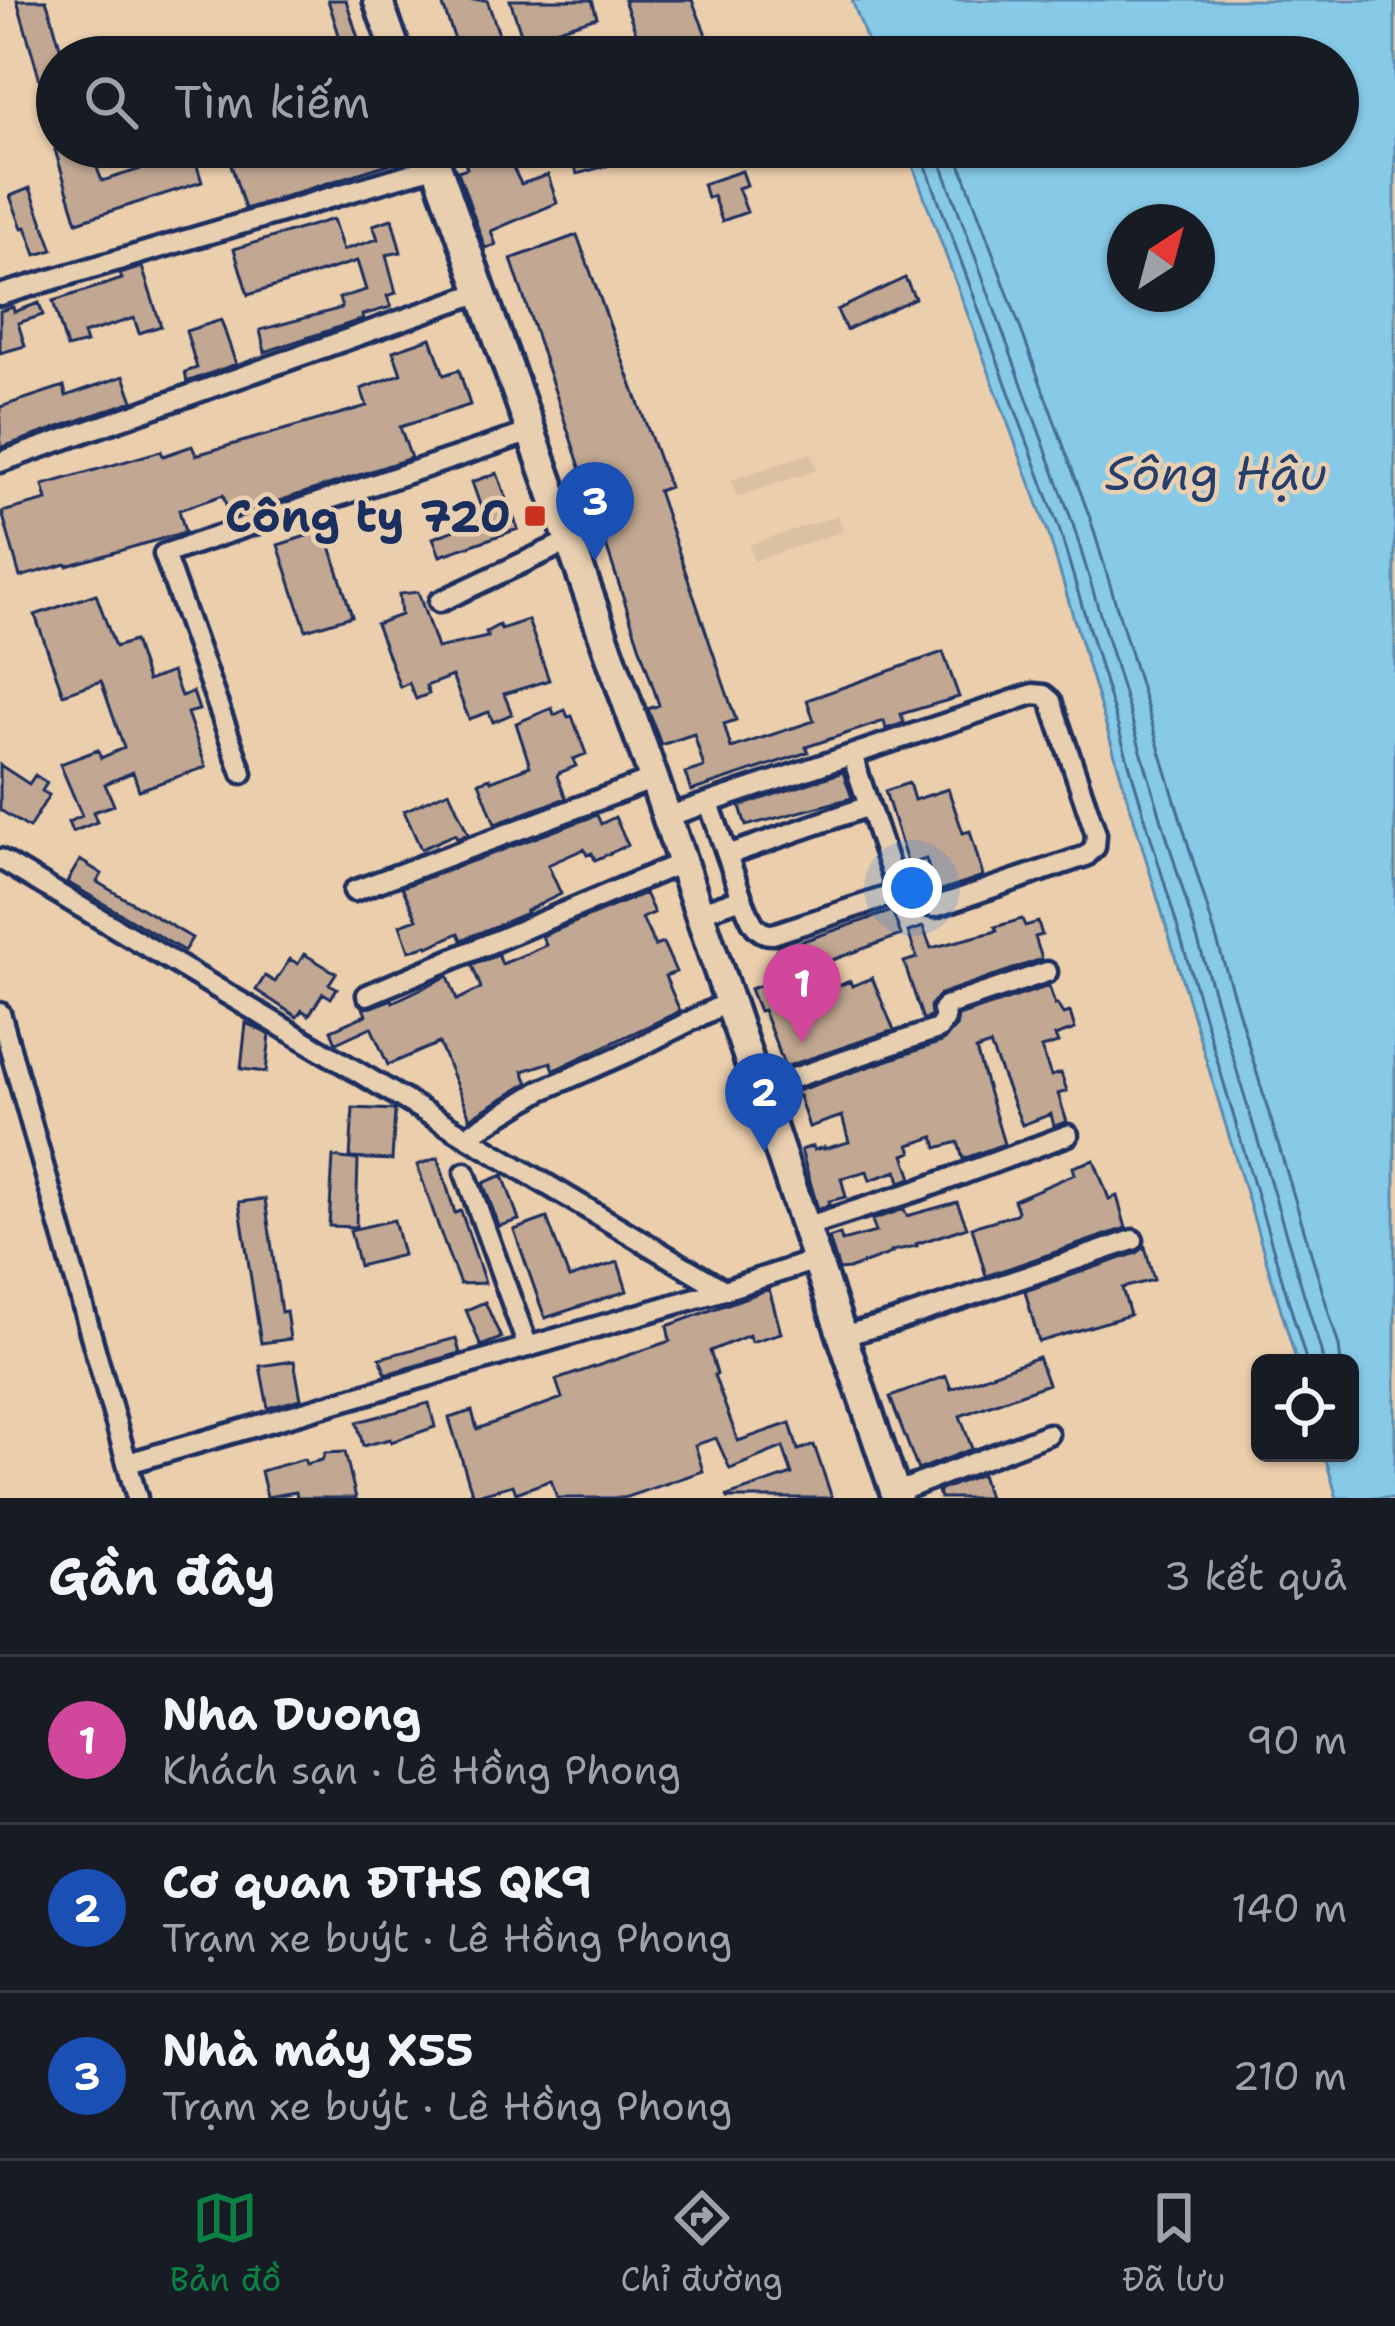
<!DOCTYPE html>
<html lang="vi">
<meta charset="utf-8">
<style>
:root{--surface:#171b24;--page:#20242c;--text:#f1f3f6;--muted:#9ea1a6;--line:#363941;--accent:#0b8043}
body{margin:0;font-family:"Shantell Sans",sans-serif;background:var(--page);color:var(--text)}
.controls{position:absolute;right:36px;bottom:36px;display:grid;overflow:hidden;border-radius:18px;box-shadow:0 3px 9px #0004}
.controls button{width:108px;height:108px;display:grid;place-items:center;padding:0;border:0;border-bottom:3px solid var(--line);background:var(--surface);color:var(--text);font:60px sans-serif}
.compass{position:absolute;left:1107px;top:204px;width:108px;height:108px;border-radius:50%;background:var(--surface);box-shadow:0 3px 9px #0004;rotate:36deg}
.you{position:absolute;left:912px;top:888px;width:42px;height:42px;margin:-30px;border:9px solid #fff;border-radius:50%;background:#1a73e8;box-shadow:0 0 0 18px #1a73e833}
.badge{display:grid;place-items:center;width:78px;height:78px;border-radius:50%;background:var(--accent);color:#fff;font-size:39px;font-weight:700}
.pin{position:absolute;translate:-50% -99px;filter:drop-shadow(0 3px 6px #0008)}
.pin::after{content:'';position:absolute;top:63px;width:42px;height:36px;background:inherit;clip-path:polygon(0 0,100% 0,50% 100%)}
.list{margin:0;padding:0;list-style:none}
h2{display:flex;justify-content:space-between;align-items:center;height:156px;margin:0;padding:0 48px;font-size:51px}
h2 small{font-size:39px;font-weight:400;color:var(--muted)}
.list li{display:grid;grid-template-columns:78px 1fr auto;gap:36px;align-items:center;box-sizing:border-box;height:168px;padding:0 48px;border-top:3px solid var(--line)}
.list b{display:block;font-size:45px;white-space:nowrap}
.list p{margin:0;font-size:39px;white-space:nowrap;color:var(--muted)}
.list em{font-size:39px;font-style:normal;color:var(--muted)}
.icon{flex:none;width:66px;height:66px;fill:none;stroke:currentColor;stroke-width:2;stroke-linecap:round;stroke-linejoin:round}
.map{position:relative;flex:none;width:1395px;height:1498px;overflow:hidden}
.search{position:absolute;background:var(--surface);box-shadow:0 3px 9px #0004;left:36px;right:36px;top:36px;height:132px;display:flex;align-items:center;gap:30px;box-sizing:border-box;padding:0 42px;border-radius:66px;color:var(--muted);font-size:45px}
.sheet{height:660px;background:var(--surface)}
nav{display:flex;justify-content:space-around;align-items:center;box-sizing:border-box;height:168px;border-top:3px solid var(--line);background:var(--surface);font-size:33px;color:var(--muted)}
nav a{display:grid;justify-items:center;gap:6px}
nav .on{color:var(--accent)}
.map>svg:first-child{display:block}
.built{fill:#dbc0a3}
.water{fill:#87cae8;stroke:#5c8cb1;stroke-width:3;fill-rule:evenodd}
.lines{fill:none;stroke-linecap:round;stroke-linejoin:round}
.shore{stroke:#466d95;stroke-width:3}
.building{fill:#c2a892;stroke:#1b2f5e;stroke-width:3}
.minor-casing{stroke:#1b2f5e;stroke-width:27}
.highway-casing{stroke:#1b2f5e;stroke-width:36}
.minor{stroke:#e8cfb0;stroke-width:18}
.highway{stroke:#e8cfb0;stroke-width:27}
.poi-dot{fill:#c8321e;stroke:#e8cfb0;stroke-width:4.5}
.labels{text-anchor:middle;stroke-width:9;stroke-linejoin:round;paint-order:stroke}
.poi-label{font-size:45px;font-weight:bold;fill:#1b2f5e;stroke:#e8cfb0;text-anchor:end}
.water-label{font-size:48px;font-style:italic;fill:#263e6c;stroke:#e8cfb0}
</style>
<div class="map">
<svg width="1395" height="1498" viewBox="0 0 1395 1498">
<rect width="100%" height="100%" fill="#ebceac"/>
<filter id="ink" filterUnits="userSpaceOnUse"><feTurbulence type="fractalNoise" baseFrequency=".00833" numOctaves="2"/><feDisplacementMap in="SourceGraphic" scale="24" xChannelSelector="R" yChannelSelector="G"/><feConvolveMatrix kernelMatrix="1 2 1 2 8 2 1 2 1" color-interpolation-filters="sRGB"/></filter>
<g filter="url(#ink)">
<!-- built -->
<path class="built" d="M811,453L817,470L737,497L731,480Z
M838,515L843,531L754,561L749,545Z"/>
<!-- water -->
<path class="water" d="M852,0H1395V1498H1337L1324,1453H1350V1363H1297L1048,532L906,147H1338V57H873ZM1125,222H1197V294H1125Z"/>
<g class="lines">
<!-- shore -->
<path class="shore" d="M919,147L1059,528L1307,1363
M935,147L1073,524L1321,1351L1323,1363
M954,147L1090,518L1339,1346L1341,1363"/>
</g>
<!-- building -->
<path class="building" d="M17,0H46L51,15L63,57H57V125L53,126Z
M328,0H346L364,57H346Z
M441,0H487L507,57H461Z
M510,0H592L597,17L523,40Z
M624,0H692L715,57H645Z
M62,147H89L102,181L193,153L202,182L77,222L55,150Z
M250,147H392L398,161L245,209L228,155Z
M460,147H503L521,184L548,175L557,203L491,231L496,245L485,248L458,171L467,168Z
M569,147H627L631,159L577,174Z
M742,171L747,185L738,188L747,212L722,221L713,196L707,198L703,184Z
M30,188L53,250L36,255L26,227L22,228L10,196Z
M333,219L343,250L378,239L373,225L392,219L401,252L386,255L396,293L387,296L391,307L362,315L363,319L265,352L260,330L342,308L339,298L366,290L357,261L248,295L234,249Z
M577,235L669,487L658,491L736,720L724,724L731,748L814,721L807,700L943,652L959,697L901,714L904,723L886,729L884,721L806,747L808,752L691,791L685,773L704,767L694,734L661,745L648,709L659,705L511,259Z
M142,267L161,326L139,333L134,318L83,334L86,343L67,348L53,301L122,279L120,274Z
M905,278L915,298L846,330L837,310Z
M39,303L43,315L18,323L25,346L0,353V311L13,307L14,312Z
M221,320L236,364L187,382L185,372L197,368L186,331Z
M431,338L444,375L459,370L470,405L400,427L411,458L230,517L223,495L179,510L185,532L67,566L66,564L20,577L2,512L47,500L43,485L161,451L163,456L192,446L196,455L367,406L361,389L401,374L393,351Z
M124,376L133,401L0,448V407L64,386L66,396Z
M497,473L518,529L440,556L433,538L485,519L472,482Z
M325,530L352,616L306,630L278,545Z
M418,592L437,648L488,637L486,632L499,625L501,629L528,620L549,680L504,694L512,714L493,722L489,712L469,719L452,676L426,686L429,694L416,699L409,683L400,687L376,624L401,615L399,594Z
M96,594L115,647L134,641L147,681L172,672L181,696L193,692L199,710L187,713L206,767L139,790L133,772L105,784L114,805L93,812L97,822L72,832L68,822L82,816L60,764L98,750L101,758L124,748L101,681L63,694L35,615Z
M552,708L554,715L565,710L568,717L572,716L586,754L573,759L576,766L559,773L557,776L566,798L495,824L479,782L490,778L491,781L530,766L516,723Z
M0,765L29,784L35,775L47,783L42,791L49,795L29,828L0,810Z
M843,772L852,798L746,826L740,806Z
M909,783L914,800L948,789L963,833L970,831L983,876L936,892L926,859L908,865L885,791Z
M449,791L468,834L457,838L455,834L421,849L404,811Z
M597,815L601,824L615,817L628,845L595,860L592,853L587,855L584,849L548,865L561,894L526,911L527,913L462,940L459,933L428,947L427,945L409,951L400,925L417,919L402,887Z
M80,860L102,874L97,882L192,938L184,951L67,882Z
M645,893L654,913L642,918L655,946L663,943L676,972L665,976L680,1011L554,1070L551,1062L523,1071L528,1083L470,1118L439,1043L388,1065L371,1027L336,1043L331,1030L366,1015L363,1008L372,1007L392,999L393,1002L448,976L457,1000L481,988L472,965L498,955L502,964L526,954L546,945L542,936Z
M892,911L901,935L785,977L776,950Z
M1022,919L1025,926L1038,922L1042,935L1035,937L1042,959L940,994L930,1006L931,1016L923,1020L904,962L917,958L908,932L923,927L931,948L997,931L995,927Z
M304,954L336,973L329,984L337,988L331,998L323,993L309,1015L302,1010L297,1017L256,990L265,976L275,982L290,959L298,964Z
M872,978L894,1030L785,1067L763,1010L759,1011L750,989L779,979L787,1001L828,986L829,990L850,981L852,986Z
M1049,986L1055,1005L1057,1004L1063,1014L1070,1012L1075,1029L1055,1036L1058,1043L1041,1048L1051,1076L1061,1073L1067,1091L1058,1094L1067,1122L1054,1126L1051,1114L1022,1125L990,1045L976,1050L1004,1144L963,1159L958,1142L937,1148L934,1137L909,1145L912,1152L904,1155L912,1178L900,1182L897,1171L870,1180L867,1171L841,1178L846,1197L829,1201L830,1205L818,1209L801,1150L813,1146L814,1150L824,1147V1149L849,1142L842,1116L809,1127L799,1096L787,1100L785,1095L942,1042L956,1027L958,1016Z
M246,1023L270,1035L266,1072L241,1069Z
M353,1108L395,1110L392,1160L350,1158Z
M333,1157L358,1160L356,1227L329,1226Z
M438,1158L455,1213L461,1211L485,1283L460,1284L447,1251L417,1165Z
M1094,1160L1109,1199L1117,1196L1126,1228L986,1276L972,1227L1016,1214L1018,1211L1014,1200L1075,1174L1073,1167Z
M503,1175L519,1220L499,1226L483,1183Z
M265,1199L281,1312L286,1311L290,1339L261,1343L239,1202Z
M957,1202L967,1227L916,1244L917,1246L891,1251L892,1253L849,1269L839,1270L829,1238L840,1234L842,1241L876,1232L872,1220L904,1209L907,1216Z
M547,1218L569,1278L618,1262L627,1291L545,1318L514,1230Z
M394,1220L403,1255L359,1266L350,1230Z
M1145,1247L1154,1280L1122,1288L1130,1315L1039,1342L1025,1291L1137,1253Z
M769,1289L781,1333L751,1342L749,1335L710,1351L717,1374L714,1375L738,1441L790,1423L798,1450L814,1445L832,1498H728L727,1496L792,1474L783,1447L730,1469L716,1438L695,1445L703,1471L624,1498H557L551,1480L516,1493L513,1485L473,1496L449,1418L472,1411L477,1429L562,1398L556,1380L670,1341L667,1326Z
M485,1302L501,1338L481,1346L466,1310Z
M456,1338L460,1353L386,1374L380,1358Z
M1038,1357L1048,1384L960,1416L972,1449L918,1470L890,1397L946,1376L951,1389Z
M294,1361L301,1399L268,1408L260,1366Z
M429,1403L435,1427L391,1442L390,1439L363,1446L357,1422Z
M345,1452L356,1498H297L296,1492L267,1497L261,1471L304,1459L306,1464L322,1460L325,1453Z
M981,1474L988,1498H940L938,1491Z"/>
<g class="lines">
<!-- minor casing -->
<g class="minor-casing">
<path id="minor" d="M0,295L437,166
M0,462L481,292
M439,602L569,541
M852,755L898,893
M242,773L164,554L531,432
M709,803L727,855
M666,817L1033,694L1044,695L1051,701L1096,834L1095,847L1086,856L935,907L923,905L898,893L773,934C753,935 749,914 742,898L698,913
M0,859L724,1290L816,1260
M354,891L654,779
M742,898L727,855L869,806
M367,995L681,863
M0,1013L137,1498
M758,1090L938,1029L945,1019L943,1010L946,1006L1047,972
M467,1136L540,1091L631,1051L728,1002
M465,1173L528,1347
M805,1227L919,1190L1068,1135
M842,1336L893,1322L1133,1240
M128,1463L724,1290
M895,1493L1048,1434"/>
</g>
<!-- highway casing -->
<g class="highway-casing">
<path id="highway" d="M378,0L398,57
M430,147L654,779L897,1498"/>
</g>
<!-- minor -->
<use href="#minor" class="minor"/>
<!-- highway -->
<use href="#highway" class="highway"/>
</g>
</g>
<!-- markers -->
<rect class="poi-dot" x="523" y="504" width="24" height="24" rx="6"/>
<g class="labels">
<!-- poi labels -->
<g class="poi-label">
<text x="511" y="532">Công ty 720</text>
</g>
<!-- water labels -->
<g class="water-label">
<text x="1216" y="490">Sông Hậu</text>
</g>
</g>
</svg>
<div class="controls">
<button><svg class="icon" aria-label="locate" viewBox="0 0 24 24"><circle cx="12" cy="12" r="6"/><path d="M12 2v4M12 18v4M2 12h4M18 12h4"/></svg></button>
</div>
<svg class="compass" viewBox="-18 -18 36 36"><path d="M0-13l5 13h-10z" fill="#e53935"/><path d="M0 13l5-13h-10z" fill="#9ea1a6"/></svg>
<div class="you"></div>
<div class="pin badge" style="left:802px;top:1043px;background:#d1479c">1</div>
<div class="pin badge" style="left:764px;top:1152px;background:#1a4fb4">2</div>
<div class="pin badge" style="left:595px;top:561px;background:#1a4fb4">3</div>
<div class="search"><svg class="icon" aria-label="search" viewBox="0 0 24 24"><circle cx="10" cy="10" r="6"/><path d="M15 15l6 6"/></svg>Tìm kiếm</div>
</div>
<section class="sheet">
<h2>Gần đây<small>3 kết quả</small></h2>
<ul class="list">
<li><span class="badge" style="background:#d1479c">1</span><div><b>Nha Duong</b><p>Khách sạn · Lê Hồng Phong</p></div><em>90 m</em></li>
<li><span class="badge" style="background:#1a4fb4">2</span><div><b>Cơ quan ĐTHS QK9</b><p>Trạm xe buýt · Lê Hồng Phong</p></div><em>140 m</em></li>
<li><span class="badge" style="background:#1a4fb4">3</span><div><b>Nhà máy X55</b><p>Trạm xe buýt · Lê Hồng Phong</p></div><em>210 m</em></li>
</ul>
</section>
<nav>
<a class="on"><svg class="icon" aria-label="map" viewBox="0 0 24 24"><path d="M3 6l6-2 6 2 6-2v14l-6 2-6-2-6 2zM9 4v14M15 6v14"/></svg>Bản đồ</a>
<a><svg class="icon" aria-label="directions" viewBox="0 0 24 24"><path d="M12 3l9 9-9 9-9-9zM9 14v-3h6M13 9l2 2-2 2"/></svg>Chỉ đường</a>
<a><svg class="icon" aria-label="saved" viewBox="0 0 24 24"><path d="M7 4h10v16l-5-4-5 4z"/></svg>Đã lưu</a>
</nav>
